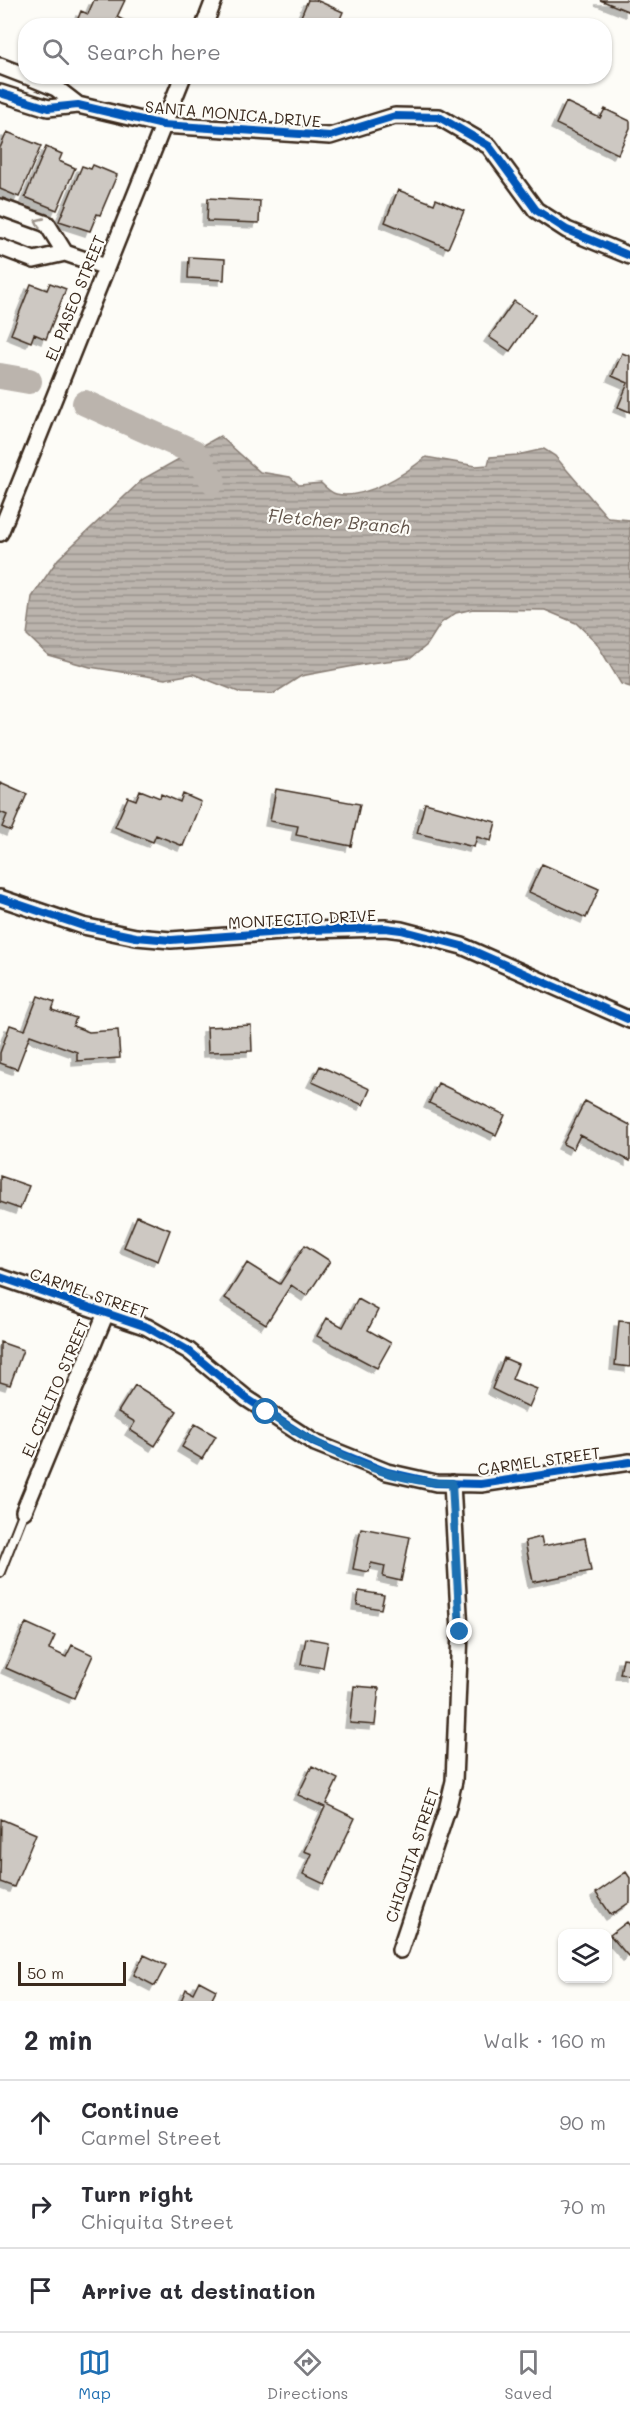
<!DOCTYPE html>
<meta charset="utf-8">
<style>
:root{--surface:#fff;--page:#f7f7f7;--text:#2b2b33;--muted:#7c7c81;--line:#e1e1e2;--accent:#1f6fb2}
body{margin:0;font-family:Mali,sans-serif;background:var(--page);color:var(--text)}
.controls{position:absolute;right:18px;bottom:18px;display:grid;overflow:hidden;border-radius:12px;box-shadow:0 2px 4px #0004}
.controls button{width:54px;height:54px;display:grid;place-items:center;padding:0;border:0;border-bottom:2px solid var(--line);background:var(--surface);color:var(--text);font:30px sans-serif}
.scale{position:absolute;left:18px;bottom:15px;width:108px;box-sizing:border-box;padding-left:6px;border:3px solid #3b2a1e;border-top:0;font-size:16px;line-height:21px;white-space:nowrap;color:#3b2a1e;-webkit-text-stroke:4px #fdfcf7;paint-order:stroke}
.stop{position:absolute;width:18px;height:18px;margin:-14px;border:4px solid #1f6fb2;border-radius:50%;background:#fff}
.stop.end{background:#1f6fb2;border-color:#fff;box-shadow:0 2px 6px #0008}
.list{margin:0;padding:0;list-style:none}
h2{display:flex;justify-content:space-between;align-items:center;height:78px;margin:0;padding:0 24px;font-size:26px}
h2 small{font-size:20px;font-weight:400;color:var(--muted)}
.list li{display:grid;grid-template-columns:39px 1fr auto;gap:18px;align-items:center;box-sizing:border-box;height:84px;padding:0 24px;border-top:2px solid var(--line)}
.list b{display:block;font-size:22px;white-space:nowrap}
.list p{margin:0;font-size:20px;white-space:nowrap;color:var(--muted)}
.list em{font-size:20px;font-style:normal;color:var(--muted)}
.icon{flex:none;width:33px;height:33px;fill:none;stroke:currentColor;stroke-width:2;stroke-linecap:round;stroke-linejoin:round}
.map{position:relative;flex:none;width:630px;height:2001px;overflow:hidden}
.search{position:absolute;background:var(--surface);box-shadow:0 2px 4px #0004;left:18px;right:18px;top:18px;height:66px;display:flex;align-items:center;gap:15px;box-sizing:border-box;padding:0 21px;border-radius:24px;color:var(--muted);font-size:22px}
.sheet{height:330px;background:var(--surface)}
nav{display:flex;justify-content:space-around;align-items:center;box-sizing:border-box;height:84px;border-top:2px solid var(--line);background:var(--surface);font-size:16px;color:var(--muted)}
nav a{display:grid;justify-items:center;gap:3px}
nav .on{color:var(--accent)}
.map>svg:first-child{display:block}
.water{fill:url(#water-rules);stroke:#887d74;stroke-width:1.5}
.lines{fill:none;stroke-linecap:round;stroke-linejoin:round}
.river{stroke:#bbb4ad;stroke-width:26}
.building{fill:#cdc8c2;stroke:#3b2a1e;stroke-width:1.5;filter:url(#shadow)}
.lane-casing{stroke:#3b2a1e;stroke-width:12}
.street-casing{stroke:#3b2a1e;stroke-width:20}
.lane{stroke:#fdfcf7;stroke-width:8}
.street{stroke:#fdfcf7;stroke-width:15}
.cycleway-casing{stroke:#fdfcf7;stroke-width:11}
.cycleway{stroke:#0057b8;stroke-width:8}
.oneway{stroke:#9c938a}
.route{stroke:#1f6fb2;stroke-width:8}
.labels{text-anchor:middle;stroke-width:4.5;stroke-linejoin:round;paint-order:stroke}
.street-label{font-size:16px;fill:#3b2a1e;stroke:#fdfcf7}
.water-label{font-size:18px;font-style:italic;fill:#615349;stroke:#fdfcf7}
</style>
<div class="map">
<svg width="630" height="2001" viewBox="0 0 630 2001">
<defs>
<pattern id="water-rules" width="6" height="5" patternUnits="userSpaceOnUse" patternTransform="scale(1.5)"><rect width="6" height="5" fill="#bbb4ad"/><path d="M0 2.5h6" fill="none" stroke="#99938c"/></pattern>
<filter id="shadow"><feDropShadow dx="-5" dy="5" stdDeviation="0" flood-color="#0004"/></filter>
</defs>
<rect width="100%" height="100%" fill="#fdfcf7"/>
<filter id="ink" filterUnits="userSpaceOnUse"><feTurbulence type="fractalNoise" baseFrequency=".0167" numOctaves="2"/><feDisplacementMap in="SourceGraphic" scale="12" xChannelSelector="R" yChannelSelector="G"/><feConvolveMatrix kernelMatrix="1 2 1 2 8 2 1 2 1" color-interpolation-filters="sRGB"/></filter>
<g filter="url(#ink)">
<!-- water -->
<path class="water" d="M220,436L260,472L290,477L299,485L321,483C325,487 331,493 336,494C365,500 405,474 426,457L476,466L488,465L490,457L517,455L544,449L555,456L608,518L630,520V687L621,684L596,642L576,623L545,610L473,609L456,613L441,623L427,645L411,658L370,663L301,676L273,694L241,693L193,674L165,679L90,667L48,655L27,635L32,597L58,559L143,479Z"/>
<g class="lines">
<!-- river -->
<path class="river" d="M0,376L29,381
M85,403L194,452L213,481"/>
</g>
<!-- building -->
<path class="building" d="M94,0H125L117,17L135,26H75L81,11L88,14Z
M308,0H316L343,12L337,26H297Z
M600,0H630V12Z
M566,102L600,118L605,109L630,121V128L618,154L556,124Z
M7,132L41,146L19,197L0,189V148Z
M46,147L62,154L59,161L75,168L57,210L25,197Z
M93,165L117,175L100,215L97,214L90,231L59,221L82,166L91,169Z
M398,190L434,204L436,199L464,211L448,248L385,222Z
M208,198L260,201L259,223L207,221Z
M189,257L225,259L224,280L188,278Z
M50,283L66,289L46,339L34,334L31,342L11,334L31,284L47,290Z
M514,301L535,315L510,351L489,337Z
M622,353L630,356V412L618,407L628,383L612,376Z
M0,782L27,794L11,831L2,827L7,815L0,812Z
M276,789L360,804L351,846L296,835L298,826L270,821Z
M140,790L160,798L161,794L180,802L183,794L201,802L183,846L156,835L153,842L115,827L128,797L136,800Z
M425,803L496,822L491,841L477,837L474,847L417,833Z
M542,864L599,889L586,918L529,892Z
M38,996L55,1002L52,1010L76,1018L73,1026L89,1032L118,1030L120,1058L77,1061V1052L30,1035L17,1069L0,1063V1053L10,1025L25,1030Z
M251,1025L252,1051L208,1052L207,1027Z
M320,1066L370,1089L363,1105L312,1082Z
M438,1083L505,1115L496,1135L429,1103Z
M585,1101L630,1125V1161L580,1135L573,1149L563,1144Z
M0,1176L29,1186L20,1209L0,1202Z
M137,1216L170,1230L158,1261L124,1247Z
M305,1245L330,1261L307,1296L291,1285L266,1324L225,1298L247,1263L280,1284Z
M358,1299L378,1310L368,1330L391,1343L377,1368L317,1336L327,1318L343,1327Z
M619,1321L630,1322V1367L615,1365Z
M0,1342L23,1350L10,1385L0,1382Z
M504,1358L518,1364L512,1379L537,1389L529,1407L492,1389Z
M135,1385L177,1411L155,1446L130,1430L135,1422L118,1412Z
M195,1424L216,1436L202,1459L182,1447Z
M361,1528L410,1537L401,1581L383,1577L385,1566L371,1563L369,1572L353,1569Z
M541,1537L543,1546L585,1538L591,1571L533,1582L525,1541Z
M359,1591L384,1595L381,1609L357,1605Z
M26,1623L55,1636L49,1649L66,1657L72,1645L93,1655L74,1698L6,1668Z
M306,1638L328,1642L323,1668L301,1664Z
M623,1658L630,1659V1675L620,1674Z
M354,1686L379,1688L375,1725L350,1723Z
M312,1766L338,1779L326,1804L355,1818L324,1884L303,1874L312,1854L304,1851L325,1807L298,1795Z
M1,1819L36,1834L14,1887L0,1882Z
M626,1872L630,1878V1902L611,1915L596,1893Z
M627,1922L630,1926V1955L628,1956L610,1935Z
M144,1955L166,1965L155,1986L134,1975Z
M199,1981L216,1990L212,1998L218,2001H181L186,1989L193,1993Z"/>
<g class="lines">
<!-- lane casing -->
<g class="lane-casing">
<path id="lane" d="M0,1572L24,1511"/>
</g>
<!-- street casing -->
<g class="street-casing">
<path id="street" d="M204,26L214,0
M0,66L26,76
M27,76L56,88L78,105
M0,93L48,108L78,105L163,125L330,136L395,116L439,117L489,146L536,210L567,230L630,256
M0,207L47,224L65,253
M0,247L34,260L65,253L106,267
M0,533L183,76
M0,898L83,926L136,937L171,940L310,930L385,928L401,930L462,946L630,1020
M0,1277L147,1327L189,1351L246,1398L315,1443L387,1472L436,1483L481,1484L630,1462
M24,1511L106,1313
M400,1950L447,1810L454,1781L460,1632L452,1483"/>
</g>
<!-- lane -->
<use href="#lane" class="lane"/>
<!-- street -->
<use href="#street" class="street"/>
<!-- cycleway casing -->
<g class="cycleway-casing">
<path id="cycleway" d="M0,93L48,108L78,105L163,125L330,136L395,116L439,117L489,146L536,210L567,230L630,256
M0,898L83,926L136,937L171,940L310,930L385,928L401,930L462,946L630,1020
M0,1277L147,1327L189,1351L246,1398L315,1443L387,1472L436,1483L481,1484L630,1462"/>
</g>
<!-- cycleway -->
<use href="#cycleway" class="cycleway"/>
</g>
<!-- one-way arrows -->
<defs><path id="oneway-chevron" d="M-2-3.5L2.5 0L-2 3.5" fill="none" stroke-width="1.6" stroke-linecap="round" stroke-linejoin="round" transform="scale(1.5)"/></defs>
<use class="oneway" href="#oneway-chevron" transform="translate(39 222) rotate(-155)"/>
</g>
<g class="lines" filter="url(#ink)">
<!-- route -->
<path class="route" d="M266,1412C316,1447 390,1484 452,1483L460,1632"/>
</g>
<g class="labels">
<!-- street labels -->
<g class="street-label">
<text transform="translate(233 114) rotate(5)" y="6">SANTA MONICA DRIVE</text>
<text transform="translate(75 298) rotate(-68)" y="6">EL PASEO STREET</text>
<text transform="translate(302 919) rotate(-3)" y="6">MONTECITO DRIVE</text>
<text transform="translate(89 1293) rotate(19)" y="6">CARMEL STREET</text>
<text transform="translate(55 1388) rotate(-67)" y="6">EL CIELITO STREET</text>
<text transform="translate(539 1461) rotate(-8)" y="6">CARMEL STREET</text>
<text transform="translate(412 1855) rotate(-72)" y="6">CHIQUITA STREET</text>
</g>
<!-- water labels -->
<g class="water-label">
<text transform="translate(339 522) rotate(5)" y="6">Fletcher Branch</text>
</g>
</g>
</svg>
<div class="controls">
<button><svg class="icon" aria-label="layers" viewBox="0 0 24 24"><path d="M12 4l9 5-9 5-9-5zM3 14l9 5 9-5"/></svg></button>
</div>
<div class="scale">50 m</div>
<div class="stop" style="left:266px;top:1412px"></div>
<div class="stop end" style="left:460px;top:1632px"></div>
<div class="search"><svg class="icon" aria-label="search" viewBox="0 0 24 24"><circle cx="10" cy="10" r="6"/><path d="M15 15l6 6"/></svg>Search here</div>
</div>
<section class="sheet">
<h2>2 min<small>Walk · 160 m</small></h2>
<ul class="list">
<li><svg class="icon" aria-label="ahead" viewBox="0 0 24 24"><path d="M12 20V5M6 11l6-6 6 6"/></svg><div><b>Continue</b><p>Carmel Street</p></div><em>90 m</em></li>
<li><svg class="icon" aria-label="right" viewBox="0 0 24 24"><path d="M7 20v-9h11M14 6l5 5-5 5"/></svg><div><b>Turn right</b><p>Chiquita Street</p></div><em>70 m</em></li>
<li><svg class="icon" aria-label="arrive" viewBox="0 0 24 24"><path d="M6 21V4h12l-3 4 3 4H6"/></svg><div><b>Arrive at destination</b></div></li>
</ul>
</section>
<nav>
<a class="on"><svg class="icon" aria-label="map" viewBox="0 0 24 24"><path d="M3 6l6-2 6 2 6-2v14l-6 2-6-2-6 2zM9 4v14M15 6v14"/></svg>Map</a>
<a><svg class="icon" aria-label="directions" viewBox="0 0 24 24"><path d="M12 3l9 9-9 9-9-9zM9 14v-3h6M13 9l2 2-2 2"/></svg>Directions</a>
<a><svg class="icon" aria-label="saved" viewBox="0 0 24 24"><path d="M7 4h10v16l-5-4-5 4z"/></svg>Saved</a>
</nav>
